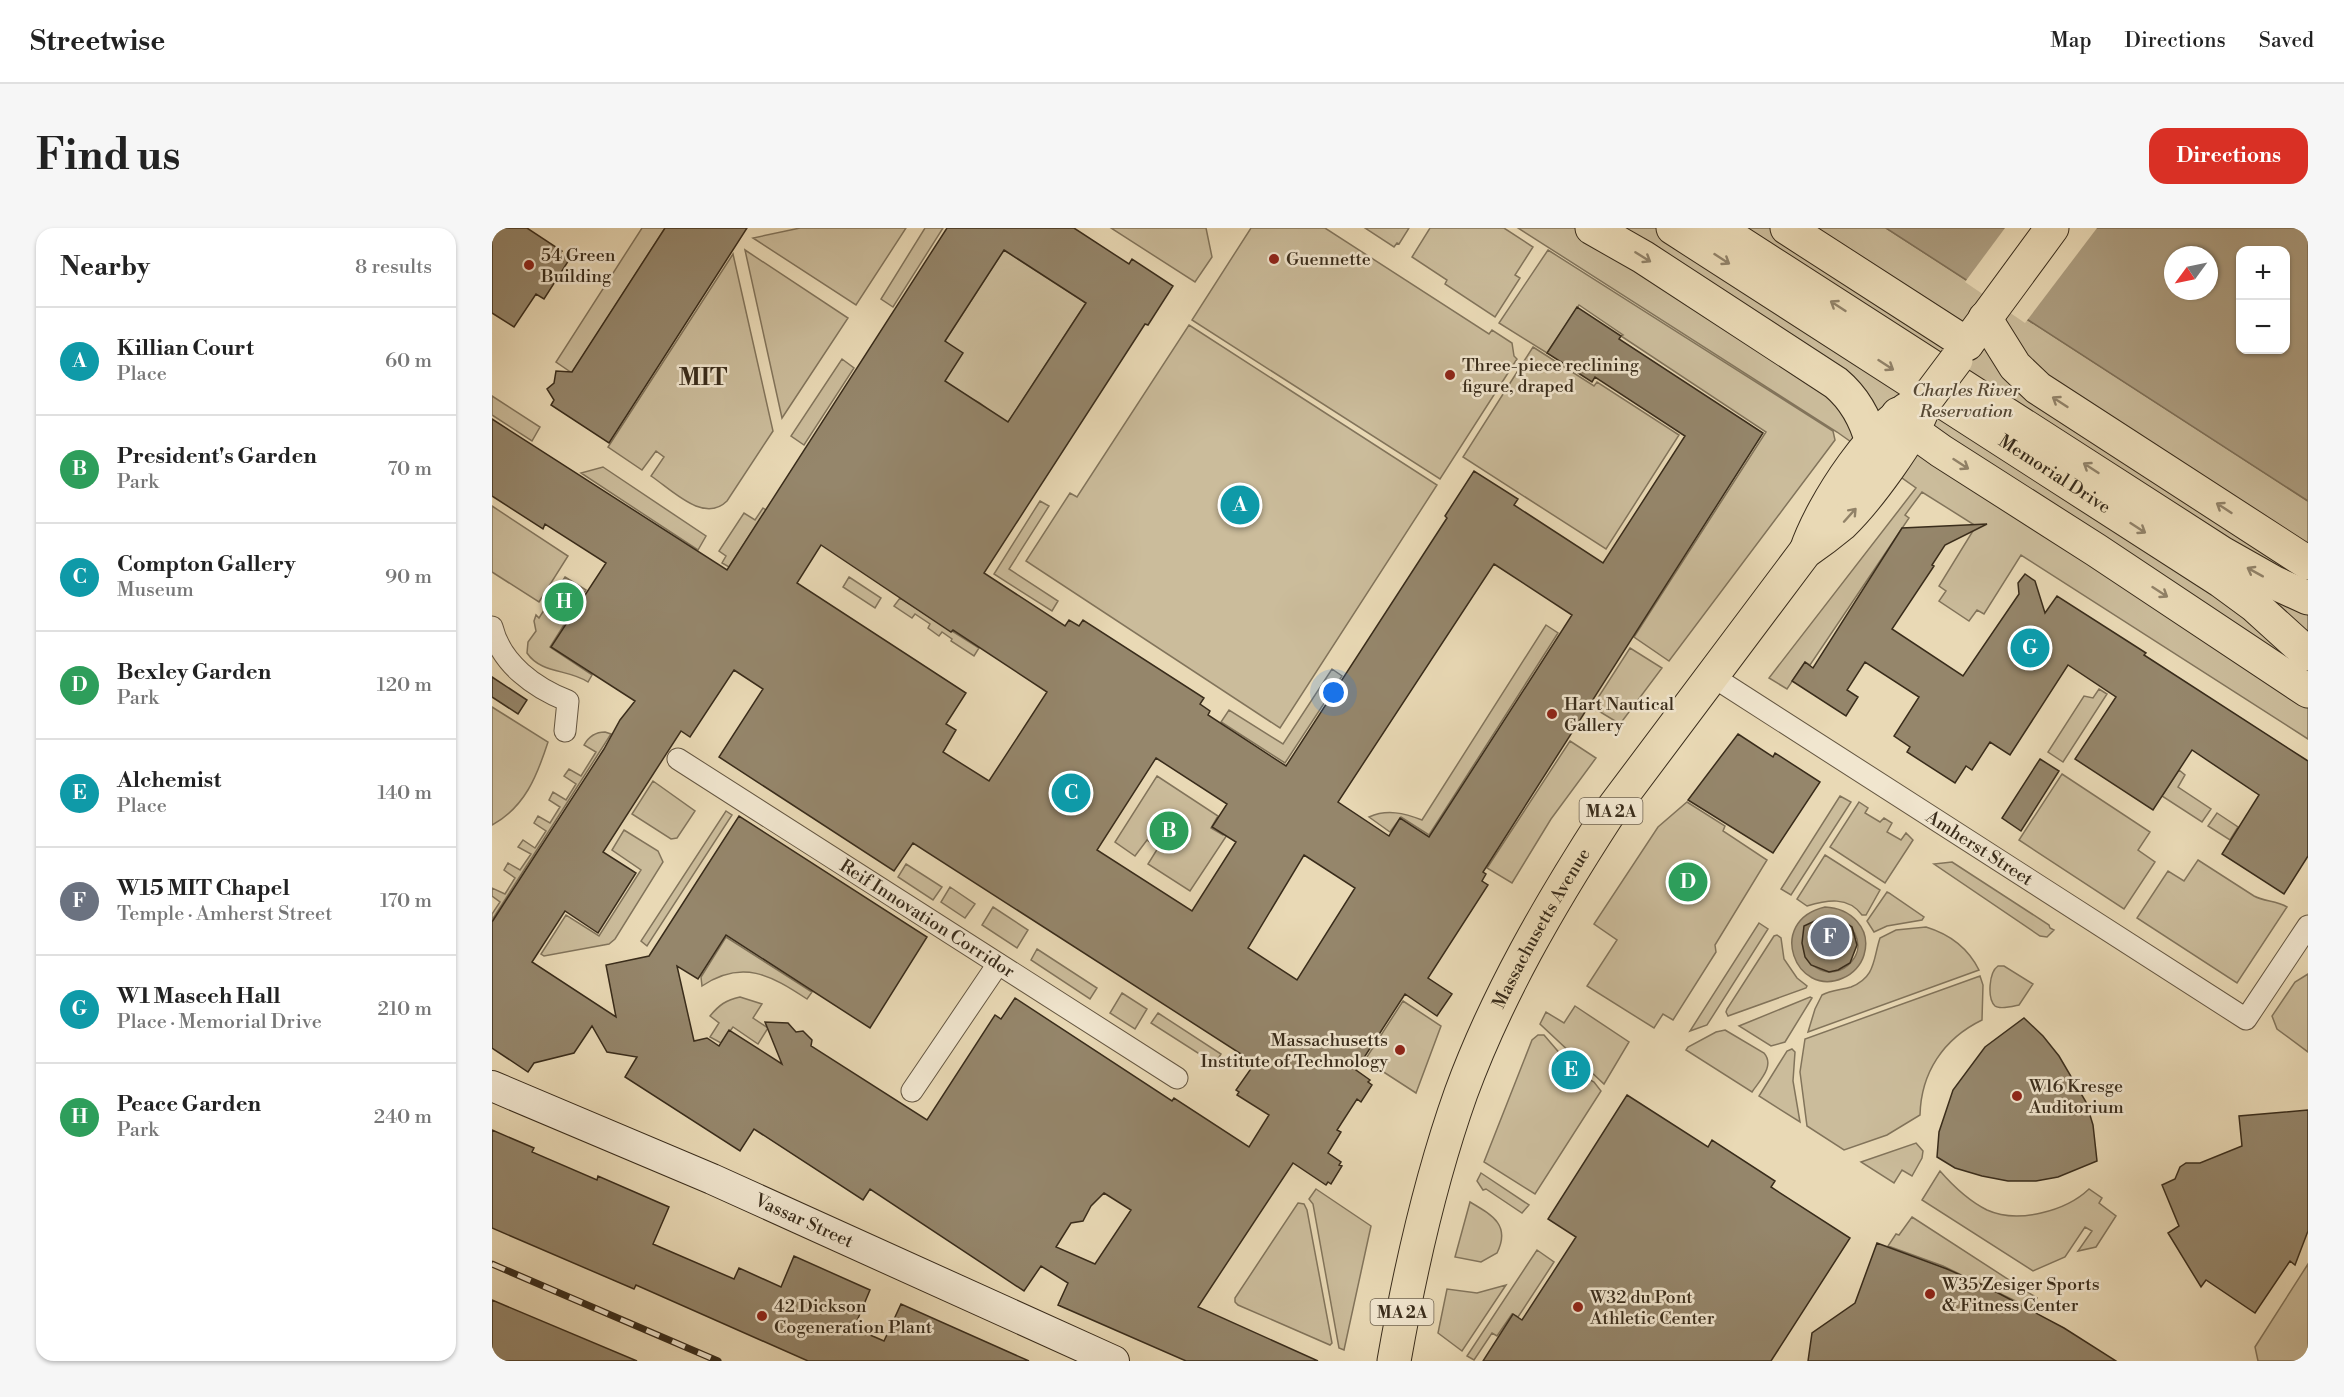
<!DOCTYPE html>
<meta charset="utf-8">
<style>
:root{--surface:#fff;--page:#f6f6f6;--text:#222;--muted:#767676;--line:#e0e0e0;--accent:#d93025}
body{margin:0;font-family:"Libre Bodoni",serif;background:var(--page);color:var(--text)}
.controls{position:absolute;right:18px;top:18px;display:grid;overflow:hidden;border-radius:12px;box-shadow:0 2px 4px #0004}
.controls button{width:54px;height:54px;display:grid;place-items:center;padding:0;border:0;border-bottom:2px solid var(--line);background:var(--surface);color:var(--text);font:30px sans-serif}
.compass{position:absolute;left:1672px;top:18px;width:54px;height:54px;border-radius:50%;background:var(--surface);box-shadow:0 2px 4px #0004;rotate:237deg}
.you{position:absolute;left:842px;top:465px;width:21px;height:21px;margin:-15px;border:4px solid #fff;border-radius:50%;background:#1a73e8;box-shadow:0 0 0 9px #1a73e833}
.badge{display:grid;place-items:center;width:39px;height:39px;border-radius:50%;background:var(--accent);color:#fff;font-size:20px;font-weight:700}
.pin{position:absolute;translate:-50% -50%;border:3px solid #fff;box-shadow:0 2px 6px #0006}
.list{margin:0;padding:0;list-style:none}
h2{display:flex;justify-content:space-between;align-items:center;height:78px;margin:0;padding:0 24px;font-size:26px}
h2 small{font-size:20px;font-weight:400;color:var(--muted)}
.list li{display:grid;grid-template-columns:39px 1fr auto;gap:18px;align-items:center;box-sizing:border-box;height:108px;padding:0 24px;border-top:2px solid var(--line)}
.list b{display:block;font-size:22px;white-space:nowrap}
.list p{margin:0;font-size:20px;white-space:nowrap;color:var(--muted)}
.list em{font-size:20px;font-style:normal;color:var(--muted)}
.map{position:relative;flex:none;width:1816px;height:1133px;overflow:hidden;border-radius:18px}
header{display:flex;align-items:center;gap:36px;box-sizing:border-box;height:84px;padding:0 30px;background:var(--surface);border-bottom:2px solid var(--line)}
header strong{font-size:28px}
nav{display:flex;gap:33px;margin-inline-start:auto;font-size:21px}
.intro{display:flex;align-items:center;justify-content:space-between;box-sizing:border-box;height:144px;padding:0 36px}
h1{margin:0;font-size:42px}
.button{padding:15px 27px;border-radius:18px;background:var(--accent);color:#fff;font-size:21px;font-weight:700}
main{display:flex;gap:36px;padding:0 36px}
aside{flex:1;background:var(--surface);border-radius:18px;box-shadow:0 2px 4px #0004}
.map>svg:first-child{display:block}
.green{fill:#cbbc9b;stroke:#82745b;stroke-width:1.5}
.water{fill:#ad9e81;stroke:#7f7058;stroke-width:1.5;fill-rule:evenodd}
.pier{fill:#e9d9b5}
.building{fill:#95866b;stroke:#392c1b;stroke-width:1.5;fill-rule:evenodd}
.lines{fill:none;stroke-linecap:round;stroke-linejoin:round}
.street-casing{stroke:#655742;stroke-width:23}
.secondary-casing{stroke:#392c1b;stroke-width:32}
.primary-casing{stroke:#392c1b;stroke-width:35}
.highway-casing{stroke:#392c1b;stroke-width:35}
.street{stroke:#f1e6cf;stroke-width:21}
.secondary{stroke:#f1e6cf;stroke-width:30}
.primary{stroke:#e9d9b5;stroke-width:33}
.highway{stroke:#e9d9b5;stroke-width:33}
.rail-casing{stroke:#392c1b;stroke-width:7}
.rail{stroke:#f1e6cf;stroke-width:4.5;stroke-dasharray:14;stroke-linecap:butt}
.primary-bridge-casing{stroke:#392c1b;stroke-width:35;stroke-linecap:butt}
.primary-bridge{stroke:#e9d9b5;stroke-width:33}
.oneway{stroke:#918268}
.poi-dot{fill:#8f2418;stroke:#f1e6cf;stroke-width:2}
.labels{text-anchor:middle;stroke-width:5;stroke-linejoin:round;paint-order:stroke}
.shield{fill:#f1e6cf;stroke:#706451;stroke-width:1.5}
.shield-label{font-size:16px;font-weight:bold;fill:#392c1b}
.poi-label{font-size:18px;fill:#392c1b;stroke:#f1e6cf;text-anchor:start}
.park-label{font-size:18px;font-style:italic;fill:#564935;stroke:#f1e6cf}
.street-label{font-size:18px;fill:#392c1b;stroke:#f1e6cf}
.district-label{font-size:24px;font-weight:bold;fill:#392c1b;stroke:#f1e6cf}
</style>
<header>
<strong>Streetwise</strong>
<nav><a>Map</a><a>Directions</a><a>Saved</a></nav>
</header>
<div class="intro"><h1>Find us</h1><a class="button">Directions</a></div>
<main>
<aside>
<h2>Nearby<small>8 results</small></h2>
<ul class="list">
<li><span class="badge" style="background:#0f9aa8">A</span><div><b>Killian Court</b><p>Place</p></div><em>60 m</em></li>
<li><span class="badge" style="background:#2e9e5b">B</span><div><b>President's Garden</b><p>Park</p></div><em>70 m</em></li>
<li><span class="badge" style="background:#0f9aa8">C</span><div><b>Compton Gallery</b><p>Museum</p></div><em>90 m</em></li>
<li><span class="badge" style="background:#2e9e5b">D</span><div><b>Bexley Garden</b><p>Park</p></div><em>120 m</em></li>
<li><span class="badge" style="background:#0f9aa8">E</span><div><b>Alchemist</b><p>Place</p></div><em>140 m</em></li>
<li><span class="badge" style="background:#6b7280">F</span><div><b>W15 MIT Chapel</b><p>Temple · Amherst Street</p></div><em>170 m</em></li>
<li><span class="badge" style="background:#0f9aa8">G</span><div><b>W1 Maseeh Hall</b><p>Place · Memorial Drive</p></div><em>210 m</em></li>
<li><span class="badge" style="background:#2e9e5b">H</span><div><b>Peace Garden</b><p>Park</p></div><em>240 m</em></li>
</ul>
</aside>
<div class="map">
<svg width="1816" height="1133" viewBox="0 0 1816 1133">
<rect width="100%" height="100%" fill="#e9d9b5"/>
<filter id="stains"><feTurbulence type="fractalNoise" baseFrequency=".00333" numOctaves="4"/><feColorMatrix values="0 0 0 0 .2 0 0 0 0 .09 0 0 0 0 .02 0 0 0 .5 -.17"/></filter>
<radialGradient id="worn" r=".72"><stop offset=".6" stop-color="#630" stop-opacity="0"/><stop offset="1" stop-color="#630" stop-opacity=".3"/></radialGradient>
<!-- green -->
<path class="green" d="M150,0H173L80,145L64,134Z
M308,0H414L364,77L261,10Z
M433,0H451L401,79L389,71Z
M619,0H714L720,29L703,54Z
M759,0H833L997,106L1000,102L1020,115L1022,128L1025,131L948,251L700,92Z
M873,0H917L907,16L905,15L902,19Z
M938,0H1012L1041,19L1023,47L1028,50L1003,89L953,56L955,52L920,29Z
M1026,0H1394L1816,273V511L1529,327L1492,386L1485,382L1477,393L1447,373L1454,363L1447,358L1484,298L1430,264L1413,287L1417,290L1318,437L1313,434L1295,461L1277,450L1424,260L1345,204Z
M253,22L356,90L290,190Z
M512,22L594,75L511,202C494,172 480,170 448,160L453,113Z
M1056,22L1341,203L1343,212L1177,433L1142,409L1274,204L1129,108L1131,107L1087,77L1055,125L1007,95Z
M241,26L281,203L235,273C212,296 180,262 159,248L172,229L164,223L150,242L116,219Z
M697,97L945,257L788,500L534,333L578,265L585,269Z
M1041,119L1102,158L1105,154L1187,207L1114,321L971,229Z
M350,131L362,140L312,217L299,208Z
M0,168L48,199L40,213L0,187Z
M111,239L214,308L206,322L89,245Z
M548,273L557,278L517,341L566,373L560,383L502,346Z
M0,278L76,328L47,374L0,344Z
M271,280L274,282L237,339L230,335L234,328L227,323L252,285L263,292Z
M73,349L94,362L58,419L100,447L96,454C77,441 49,446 35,425L36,414L44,403L42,393L44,387L47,390Z
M357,349L389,370L383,380L351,359Z
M408,370L487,420L482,428L459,413L460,411L450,404L447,408L436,400L438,396L423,386L420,390L402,378Z
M1054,397L1066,405L937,607L909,589L898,604L877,589C895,581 912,585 930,592Z
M1138,420L1170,440L1128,496L1100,479Z
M840,441L850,448L793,535L729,494L737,482L791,516Z
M1607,461L1615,466L1571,534L1556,524L1592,468L1601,470Z
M0,479L56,514C45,548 33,579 0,597Z
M113,504L119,506L0,692V686L8,674L0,668V660L13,666L23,650L12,642L16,635L28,642L39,626L26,619L31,612L43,620L54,603L42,595L46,588L58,595L68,579L57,572L61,564L74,572L84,556L72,548L77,541L89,548L104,524L92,517C97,508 103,504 113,504Z
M1078,513L1104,530L1059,591L1020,655L995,640Z
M1687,542L1693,547L1686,559L1719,581L1710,594L1670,568Z
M1570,546L1658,604L1646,622L1663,634L1632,681L1527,612Z
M665,548L726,588L719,600L731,607L738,596L741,598L698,663L656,636L666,620L655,612L643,628L623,614Z
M161,553L203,583L185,610L179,611L140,586Z
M1348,568L1359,574L1299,667L1289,661Z
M1195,574L1233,598L1231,603L1275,632L1223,717L1224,724L1181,792L1171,786L1162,800L1095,758L1125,712L1102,696L1166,599Z
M1367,574L1376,580L1373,585L1388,594L1392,590L1400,595L1395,604L1409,612L1414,605L1421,612L1393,655L1338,619Z
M234,583L240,587L155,718L149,713Z
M1725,585L1746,599L1738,612L1716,598Z
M132,602L166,623L171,634L123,711L117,716L52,728L49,726L74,687L107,708L149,642L120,622Z
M1333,627L1388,662L1374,687H1370C1356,668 1335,672 1315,678L1305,671Z
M1706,632L1762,668C1773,674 1784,672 1795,679L1745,755L1645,690L1676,643L1692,653Z
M1460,634L1557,697L1558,700L1562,702L1555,709L1548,708L1442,636Z
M414,636L450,659L441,672L406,649Z
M458,659L483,676L473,690L449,674Z
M1395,664L1397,665L1432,689L1430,692L1395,698L1382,704L1375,693Z
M501,679L536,702L525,720L490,697Z
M1267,695L1276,701L1215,797L1198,803Z
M1434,699C1457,706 1476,720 1487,742L1316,804L1323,781L1330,767C1339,762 1349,762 1359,759C1384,749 1381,731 1388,710L1404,702Z
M1285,707L1289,710L1292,731L1305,750L1315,758L1314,760L1236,788L1234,784L1235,781L1282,708Z
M234,709L320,764L315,771C279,747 250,731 210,758L209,749Z
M545,721L605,760L598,771L539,732Z
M1506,738H1512L1541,756L1527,777C1522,778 1508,782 1503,778C1495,770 1497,744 1506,738Z
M1816,746V824L1785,801L1780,788L1803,754Z
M1488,748L1491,757L1490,792C1451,811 1429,845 1428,887L1395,907L1352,922L1315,898L1308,844L1313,811Z
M630,765L655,781L643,801L618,785Z
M248,769L270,776L261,790L276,800L266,816L241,799L229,815L218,809L227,795L218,788C227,777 234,772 248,769Z
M1318,769L1320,770L1293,814L1279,818L1247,798Z
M911,773L949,798L924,865L873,832Z
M1083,778L1137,814L1112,856L1048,796L1054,784L1072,795Z
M666,785L729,826L723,836L659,795Z
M1233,802L1272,825C1283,838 1268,852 1260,864L1194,822L1196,819L1224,804Z
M1046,807H1052L1070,828L1065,844L1069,852L1078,855L1093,849L1102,854L1109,863L1043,966L992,934L1040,812Z
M1300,821L1303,824L1301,853L1308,894L1267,868L1295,823Z
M1424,915L1431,923L1430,930L1420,948L1410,942L1402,955L1369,934Z
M1448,943C1462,959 1477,973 1495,982C1526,996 1574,983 1597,961L1610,970L1607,975L1624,988L1604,1019L1586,1023L1600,1003L1593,999L1573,1029L1541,1043L1430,972Z
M989,945L1037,977L1030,985L994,961L991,962L985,953Z
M824,961L879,998L852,1122L847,1120L821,976L817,971Z
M978,974C1000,987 1019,997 1005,1025L989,1034L963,1029Z
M806,975L812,976L815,982L840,1115L838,1117L746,1077L743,1074V1070Z
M1420,989L1545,1070L1538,1080L1451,1038L1396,1018L1404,1006L1407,1007Z
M1045,1022L1062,1034L1026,1089L1020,1086L1005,1108L1000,1105L982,1132L975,1128Z
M1816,1036V1133H1766L1763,1119Z
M1014,1057L970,1123L946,1105L955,1061L985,1065Z"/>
<!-- water -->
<path class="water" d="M1394,0H1816V273ZM1748,22H1794V122H1748ZM1681,27H1717V63H1681Z
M1333,679C1358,680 1380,700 1372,727C1369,737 1361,746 1351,750C1304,771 1273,693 1333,679ZM1339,689C1359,692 1375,715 1360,733C1340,758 1302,736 1314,706C1319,694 1326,690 1339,689Z"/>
<!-- pier -->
<path class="pier" d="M1513,0H1605L1533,95L1473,54Z"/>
<!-- building -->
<path class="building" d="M0,0H35L70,23L68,25L77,32L52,71L44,66L22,99L0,85Z
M173,0H255L117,215L59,177L62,172L55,161L62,155L64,143L80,144Z
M455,0H582L637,36L640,31L681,58L656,97L653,96L492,345L573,398L577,392L587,398L591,392L712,470L708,476L718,483L716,487L794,538L955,290L953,288L982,243L1026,271L1022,277L1111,335L1193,208L1103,149L1100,154L1055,125L1085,79L1129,108L1127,111L1271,205L991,644L994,646L990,653L996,657L936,750L960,766L945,788L913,766L864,842L878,852L876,854L880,857L869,874L865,871L845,902L849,904L836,925L849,934L847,937L850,938L839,956L836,954L834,957L801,935L706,1079L826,1133H694L566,1077L576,1055L549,1038L532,1063L378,961L371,972L262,901L248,923L133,849L145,829L115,824L100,798L82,825L42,835L36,844L0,820V694L112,521L128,492L143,473L59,419L114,335L53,296L51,301L0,268V191L235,342ZM512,22L594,75L516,194L453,153L471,125L453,113ZM329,317L459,404L461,402L555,464L497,553L451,524L464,502L454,496L474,465L305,355ZM1002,336L1080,387L937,609L908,590L897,608L846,574ZM242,442L271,461L227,529L402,643L421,615L763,835L744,862L747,864L745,867L777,887L757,919L682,870L680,873L523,770L509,791L503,787L435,892L319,818L320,812L311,803L304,804L296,795L273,794L290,836L237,802L227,818L215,810L202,813L185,738L206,751L234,707L378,800L435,709L247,588L157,728L114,737L124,789L40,734L73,683L106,705L144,645L111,624L189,503L198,509ZM664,530L735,576L720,599L744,614L700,683L605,622ZM812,627L863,660L805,752L756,720ZM612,965L639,982L603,1036L564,1019L579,995L591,993L599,978Z
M1495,296L1453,317L1440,337L1442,338L1400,401L1471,448L1527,366L1526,355L1533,346L1543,353L1553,385L1565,368L1654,425L1652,427L1816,533V628L1792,666L1730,626L1767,567L1700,522L1661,582L1583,531L1624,469L1576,437L1518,527L1498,514L1480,542L1474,538L1463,555L1415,524L1418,519L1402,508L1427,469L1373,434L1355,462L1366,469L1354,488L1300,453L1313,434L1321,440L1410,300Z
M0,449L35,472L26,486L0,469Z
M1246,506L1281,529L1283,525L1328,554L1281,625L1196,572Z
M1548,531L1567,543L1529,603L1510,590Z
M1339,689L1348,691L1360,699L1365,717L1358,735L1346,742L1337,744L1319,737L1313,729L1310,715L1312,698L1329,690Z
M1532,790L1551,808L1567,828L1594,874L1601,897L1605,933L1566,949L1544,953H1516L1490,948L1463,940L1445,929L1447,904L1461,862L1493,819Z
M1135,867L1216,919L1220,912L1283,953L1279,959L1358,1010L1279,1133H991L1021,1086L1030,1092L1084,1009L1056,991Z
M1816,882V1003L1803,1037L1798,1033L1763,1085L1714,1052L1709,1059L1676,1005L1687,998L1670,957L1683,951L1688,939L1694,935H1708L1750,918L1747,888Z
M0,902L42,920L40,924L105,952L106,948L177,979L161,1016L242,1051L247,1040L289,1059L302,1028L378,1062L362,1100L392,1113L409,1076L537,1133H316L144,1057L142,1061L0,1000Z
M1385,1015L1455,1041L1491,1057L1572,1100L1624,1133H1316L1320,1105L1363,1075Z
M0,1072L145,1133H0Z"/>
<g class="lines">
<!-- street casing -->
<g class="street-casing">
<g id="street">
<path d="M0,399C9,436 43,460 76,473L73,503"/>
<path id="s1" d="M1220,448L1754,791L1816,698"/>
<path id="s2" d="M186,531L685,850"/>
<path d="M420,863L506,736"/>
</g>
</g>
<!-- secondary casing -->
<g class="secondary-casing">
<g id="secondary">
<path id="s3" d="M0,858L220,951L622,1133"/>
</g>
</g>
<!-- primary casing -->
<g class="primary-casing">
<g id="primary">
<path d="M1477,113L1560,0"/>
<path d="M1314,323C1330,276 1384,192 1430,173"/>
<path id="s4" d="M902,1133C918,1042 938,952 969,865C1005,767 1058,676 1115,588L1313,324C1326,315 1338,306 1350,296C1374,273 1422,209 1432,178"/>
</g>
</g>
<!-- highway casing -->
<g class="highway-casing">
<g id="highway">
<path d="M1100,0L1151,29L1344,155C1363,171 1374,192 1380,215"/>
<path id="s5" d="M1181,0L1729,353L1763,378L1816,426"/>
<path d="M1225,0L1730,325L1783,355L1816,370"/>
<path d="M1295,0L1475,116"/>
<path d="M1493,90L1523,138L1546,160L1816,335"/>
<path d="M1406,186L1421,203L1449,223L1604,322L1816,463"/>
</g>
</g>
<!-- street -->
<use href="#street" class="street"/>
<!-- secondary -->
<use href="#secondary" class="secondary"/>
<!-- primary -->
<use href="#primary" class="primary"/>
<!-- highway -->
<use href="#highway" class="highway"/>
<!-- rail casing -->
<g class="rail-casing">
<path id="rail" d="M0,1036L226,1133"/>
</g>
<!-- rail -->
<use href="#rail" class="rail"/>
<!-- primary-bridge casing -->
<g class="primary-bridge-casing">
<path id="primary-bridge" d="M1434,172L1464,132"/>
</g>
<!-- primary-bridge -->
<use href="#primary-bridge" class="primary-bridge"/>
</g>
<!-- one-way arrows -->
<defs><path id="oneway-shaft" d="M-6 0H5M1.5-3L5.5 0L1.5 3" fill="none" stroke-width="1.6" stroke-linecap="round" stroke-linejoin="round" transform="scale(1.5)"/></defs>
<g class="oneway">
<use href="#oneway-shaft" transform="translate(1151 29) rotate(32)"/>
<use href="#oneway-shaft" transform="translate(1230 31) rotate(33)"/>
<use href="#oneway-shaft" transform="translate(1346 78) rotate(-147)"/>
<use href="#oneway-shaft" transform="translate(1394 137) rotate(33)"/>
<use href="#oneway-shaft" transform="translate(1568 174) rotate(-147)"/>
<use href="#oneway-shaft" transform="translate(1469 236) rotate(33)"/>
<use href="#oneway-shaft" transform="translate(1599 240) rotate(-147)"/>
<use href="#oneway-shaft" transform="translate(1732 280) rotate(-147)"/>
<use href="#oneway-shaft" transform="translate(1358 287) rotate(-48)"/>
<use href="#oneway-shaft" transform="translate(1646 300) rotate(33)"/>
<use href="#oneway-shaft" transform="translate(1763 344) rotate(-151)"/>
<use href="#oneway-shaft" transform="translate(1668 364) rotate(33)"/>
</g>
<!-- markers -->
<g class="poi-dot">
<circle cx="782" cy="31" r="6"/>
<circle cx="37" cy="37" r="6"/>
<circle cx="958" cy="147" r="6"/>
<circle cx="1060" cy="486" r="6"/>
<circle cx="908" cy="822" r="6"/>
<circle cx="1525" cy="868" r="6"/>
<circle cx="1438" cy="1066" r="6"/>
<circle cx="1086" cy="1079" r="6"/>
<circle cx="270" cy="1088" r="6"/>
</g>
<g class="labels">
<!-- shield labels -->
<g class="shield">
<rect x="1087.5" y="570" width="63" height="26" rx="4.5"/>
<rect x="878.5" y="1071" width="63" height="26" rx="4.5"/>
</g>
<g class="shield-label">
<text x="1119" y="589">MA 2A</text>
<text x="910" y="1090">MA 2A</text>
</g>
<!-- poi labels -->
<g class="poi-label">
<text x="49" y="33">54 Green<tspan x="49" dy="21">Building</tspan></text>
<text x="794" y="37">Guennette</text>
<text x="970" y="143">Three-piece reclining<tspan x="970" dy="21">figure, draped</tspan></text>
<text x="1072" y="482">Hart Nautical<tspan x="1072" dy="21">Gallery</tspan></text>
<text x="896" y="818" text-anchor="end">Massachusetts<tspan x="896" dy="21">Institute of Technology</tspan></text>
<text x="1537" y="864">W16 Kresge<tspan x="1537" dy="21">Auditorium</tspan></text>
<text x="1450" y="1062">W35 Zesiger Sports<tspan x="1450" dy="21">&amp; Fitness Center</tspan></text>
<text x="1098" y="1075">W32 du Pont<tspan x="1098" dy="21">Athletic Center</tspan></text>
<text x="282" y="1084">42 Dickson<tspan x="282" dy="21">Cogeneration Plant</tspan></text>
</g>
<!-- park labels -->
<g class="park-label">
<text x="1474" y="168">Charles River<tspan x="1474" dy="21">Reservation</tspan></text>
</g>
<!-- street labels -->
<g class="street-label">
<text dy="6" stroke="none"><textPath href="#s5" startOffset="454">Memorial Drive</textPath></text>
<text dy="6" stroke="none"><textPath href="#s1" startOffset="318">Amherst Street</textPath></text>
<text dy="6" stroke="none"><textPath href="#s2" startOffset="296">Reif Innovation Corridor</textPath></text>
<text dy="6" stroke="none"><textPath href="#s4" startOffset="460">Massachusetts Avenue</textPath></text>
<text dy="6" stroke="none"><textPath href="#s3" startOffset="340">Vassar Street</textPath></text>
</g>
<!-- district labels -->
<g class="district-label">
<text x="211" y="157">MIT</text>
</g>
</g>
<rect width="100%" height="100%" filter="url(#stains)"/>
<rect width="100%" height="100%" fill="url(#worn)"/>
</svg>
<div class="controls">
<button>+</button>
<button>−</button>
</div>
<svg class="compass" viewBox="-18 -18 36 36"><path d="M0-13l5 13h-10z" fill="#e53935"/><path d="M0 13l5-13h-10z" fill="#767676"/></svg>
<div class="you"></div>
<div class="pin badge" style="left:748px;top:277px;background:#0f9aa8">A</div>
<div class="pin badge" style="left:677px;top:603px;background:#2e9e5b">B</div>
<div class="pin badge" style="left:579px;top:565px;background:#0f9aa8">C</div>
<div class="pin badge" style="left:1196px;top:654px;background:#2e9e5b">D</div>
<div class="pin badge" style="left:1079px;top:842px;background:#0f9aa8">E</div>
<div class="pin badge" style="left:1338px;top:709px;background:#6b7280">F</div>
<div class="pin badge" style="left:1538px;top:420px;background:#0f9aa8">G</div>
<div class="pin badge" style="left:72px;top:374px;background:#2e9e5b">H</div>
</div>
</main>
